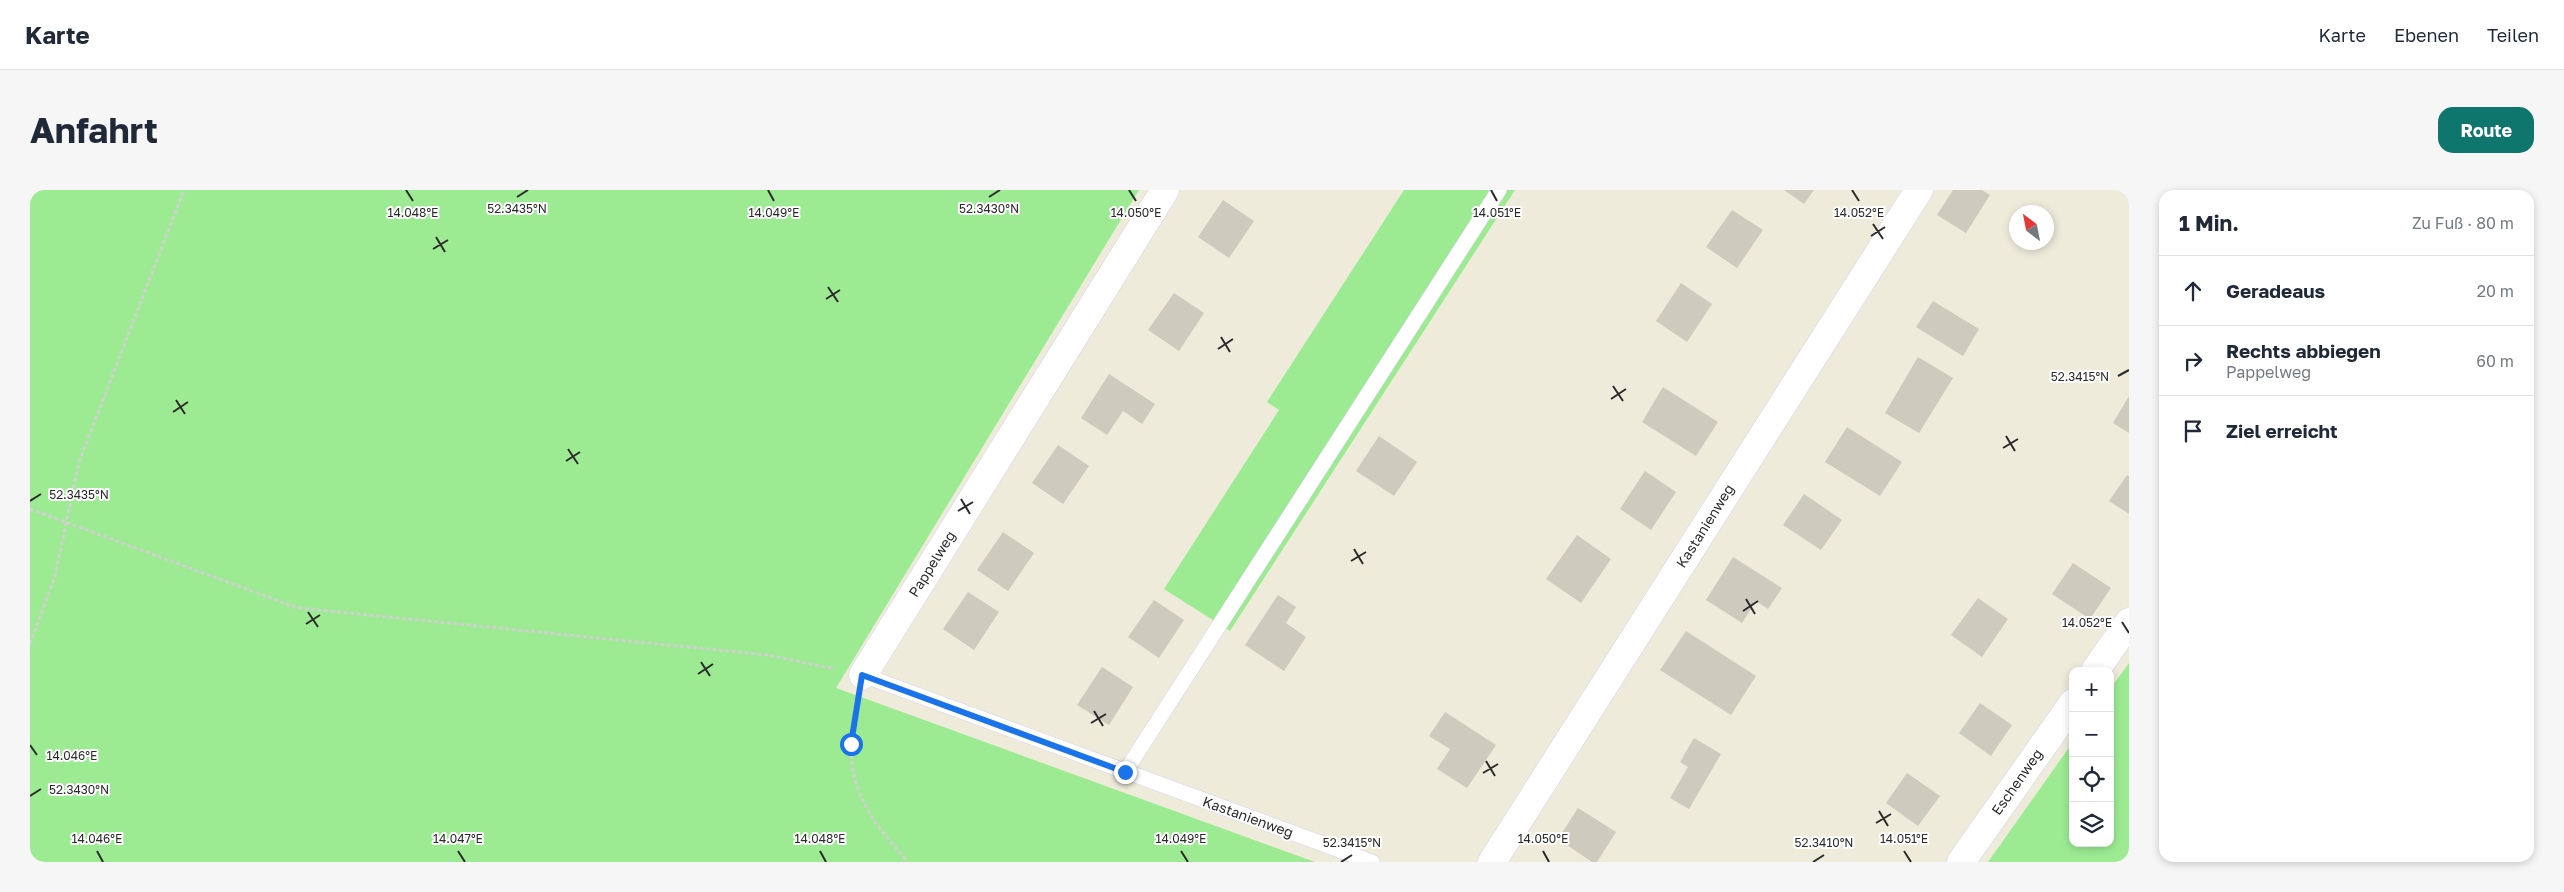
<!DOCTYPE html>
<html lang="de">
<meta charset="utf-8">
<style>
:root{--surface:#fff;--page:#f6f6f7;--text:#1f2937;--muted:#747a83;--line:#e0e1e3;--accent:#0f766e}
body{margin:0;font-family:"Golos Text",sans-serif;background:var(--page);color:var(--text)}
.controls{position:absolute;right:15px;bottom:15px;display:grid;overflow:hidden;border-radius:10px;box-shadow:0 2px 8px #0003}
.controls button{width:45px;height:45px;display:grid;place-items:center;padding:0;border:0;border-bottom:1px solid var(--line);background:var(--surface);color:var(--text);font:25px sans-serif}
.compass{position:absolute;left:1979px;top:15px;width:45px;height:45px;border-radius:50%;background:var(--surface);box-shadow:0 2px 8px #0003;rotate:328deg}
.stop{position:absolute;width:15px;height:15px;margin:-11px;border:4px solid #1a73e8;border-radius:50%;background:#fff}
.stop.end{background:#1a73e8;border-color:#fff;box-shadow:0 1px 5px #0008}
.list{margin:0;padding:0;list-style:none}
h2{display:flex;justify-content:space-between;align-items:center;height:65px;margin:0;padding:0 20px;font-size:21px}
h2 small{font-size:16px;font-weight:400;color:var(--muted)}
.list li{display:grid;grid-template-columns:32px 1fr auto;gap:15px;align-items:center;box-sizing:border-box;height:70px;padding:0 20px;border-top:1px solid var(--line)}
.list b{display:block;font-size:19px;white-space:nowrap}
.list p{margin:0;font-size:16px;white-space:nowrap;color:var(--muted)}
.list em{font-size:16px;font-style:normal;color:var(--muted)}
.icon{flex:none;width:28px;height:28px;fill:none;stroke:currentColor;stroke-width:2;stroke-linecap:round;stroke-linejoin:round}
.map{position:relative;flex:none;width:2099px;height:672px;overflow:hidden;border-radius:15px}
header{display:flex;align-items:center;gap:30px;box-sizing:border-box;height:70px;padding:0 25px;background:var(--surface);border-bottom:1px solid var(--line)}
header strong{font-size:24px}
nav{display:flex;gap:28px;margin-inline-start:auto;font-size:18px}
.intro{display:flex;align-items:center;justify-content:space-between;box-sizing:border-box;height:120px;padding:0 30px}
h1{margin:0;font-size:35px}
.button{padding:12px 22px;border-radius:15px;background:var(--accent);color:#fff;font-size:18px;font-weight:700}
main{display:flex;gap:30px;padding:0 30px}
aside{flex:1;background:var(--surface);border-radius:15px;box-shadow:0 2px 8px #0003}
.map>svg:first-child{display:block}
.green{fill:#9ceb92}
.building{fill:#cdcabe}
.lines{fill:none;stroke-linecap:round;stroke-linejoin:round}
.lane-casing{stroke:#d1d1e5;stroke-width:16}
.street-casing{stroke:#d1d1e5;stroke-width:29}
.path{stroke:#d0d0d0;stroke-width:3;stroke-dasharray:4 2.5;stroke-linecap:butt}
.lane{stroke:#fff;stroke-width:15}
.street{stroke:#fff;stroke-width:28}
.route{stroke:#1a73e8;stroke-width:6}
.ticks{fill:none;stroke:#2b2b2b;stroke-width:2}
.labels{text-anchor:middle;stroke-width:4;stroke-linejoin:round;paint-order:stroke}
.street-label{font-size:14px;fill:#2b2b2b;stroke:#fff}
.ticks-label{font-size:12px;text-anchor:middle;fill:#2b2b2b;stroke:#fff;stroke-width:4;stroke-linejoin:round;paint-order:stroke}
</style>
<header>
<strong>Karte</strong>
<nav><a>Karte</a><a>Ebenen</a><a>Teilen</a></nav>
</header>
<div class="intro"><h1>Anfahrt</h1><a class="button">Route</a></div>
<main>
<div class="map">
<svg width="2099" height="672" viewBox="0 0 2099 672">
<rect width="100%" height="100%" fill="#eeebdb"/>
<!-- green -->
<path class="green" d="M0,0H1109L806,498L1285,672H0Z
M1374,0H1485L1200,441L1134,399L1249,220L1237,212Z
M2099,473V672H1958L2043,552V653H2080V499Z"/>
<!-- building -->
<path class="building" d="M1754,0H1784L1774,14Z
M1923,0H1952L1960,5L1936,43L1907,25Z
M1193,10L1224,31L1199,68L1168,47Z
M1702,20L1733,40L1707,78L1676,57Z
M1651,93L1682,114L1657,152L1626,131Z
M1144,103L1174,123L1149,161L1118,140Z
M1903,111L1949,139L1933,166L1886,137Z
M1888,167L1923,188L1889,243L1855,223Z
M1079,184L1125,214L1112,234L1093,221L1077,245L1051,228Z
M1633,197L1688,232L1666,266L1612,232Z
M2099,206V243L2083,233Z
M1817,237L1872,272L1850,306L1795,272Z
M1349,246L1387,272L1364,306L1326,281Z
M1028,255L1059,276L1033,314L1002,293Z
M1615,281L1646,302L1621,340L1590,319Z
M2097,285L2099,286V324L2079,311Z
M1774,304L1812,330L1791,360L1753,335Z
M973,342L1004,363L978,401L947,380Z
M1547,345L1581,369L1551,413L1516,389Z
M1703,367L1752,398L1738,419L1726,411L1712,433L1676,410Z
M2043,373L2081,398L2060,429L2022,404Z
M938,402L969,422L944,460L913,439Z
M1248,405L1266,417L1256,433L1276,447L1254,481L1215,455Z
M1948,408L1978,429L1952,467L1921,445Z
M1124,410L1154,430L1129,468L1098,447Z
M1656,441L1726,486L1701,525L1630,480Z
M1072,477L1103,497L1079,535L1047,515Z
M1950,513L1982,535L1961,566L1929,543Z
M1415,522L1466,555L1437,598L1407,579L1420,559L1399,546Z
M1664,548L1691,564L1659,619L1640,608L1658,577L1650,572Z
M1877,583L1910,606L1888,636L1856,613Z
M1548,618L1586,642L1567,672H1562L1528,649Z"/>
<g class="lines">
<!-- lane casing -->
<g class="lane-casing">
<path id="lane" d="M833,485L1342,672
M1095,582L1469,0"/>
</g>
<!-- street casing -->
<g class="street-casing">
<path id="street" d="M2065,481L2099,432
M833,485L1135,0
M1462,672L1889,0
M1931,672L2043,513"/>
</g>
<!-- path -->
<path class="path" d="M0,319L268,418L738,465L805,479
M0,454L25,386L49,272L154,0
M828,513C826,526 821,541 821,555C821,608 845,634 878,672"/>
<!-- lane -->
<use href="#lane" class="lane"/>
<!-- street -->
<use href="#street" class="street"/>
</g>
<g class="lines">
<!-- route -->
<path class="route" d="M821,554L832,485L1095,582"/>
</g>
<!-- ticks -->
<path class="ticks" d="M376,0L383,11M738,0L744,11M1099,0L1106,11M1461,0L1467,11M1822,0L1829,11M487,7L498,0M959,7L970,0M1843,34L1853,49M1841,46L1855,37M406,47L415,62M403,59L418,50M798,97L808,112M796,109L810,100M1191,147L1200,162M1188,159L1203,149M2088,186L2099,180M1583,196L1593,211M1581,209L1596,199M146,210L155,224M143,222L158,212M1976,246L1985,261M1973,258L1988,249M538,259L548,274M536,271L550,262M931,309L940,324M0,311L11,304M928,321L943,312M1324,359L1333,374M1321,371L1336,362M1716,409L1725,424M1713,421L1728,411M278,422L288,437M2092,432L2099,443M276,434L290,425M671,472L680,486M668,484L683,474M1064,521L1073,536M1061,533L1076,524M0,555L7,565M1456,571L1465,586M1453,583L1468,574M0,606L11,599M1849,621L1858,636M1846,633L1861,624M67,661L73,672M428,661L435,672M790,661L796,672M1151,661L1158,672M1513,661L1519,672M1874,661L1881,672M1311,672L1322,665M1783,672L1794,665"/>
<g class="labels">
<!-- street labels -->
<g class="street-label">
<text transform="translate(1675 336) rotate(-58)" y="5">Kastanienweg</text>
<text transform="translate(902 374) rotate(-58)" y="5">Pappelweg</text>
<text transform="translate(1987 592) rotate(-55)" y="5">Eschenweg</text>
<text transform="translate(1218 627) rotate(20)" y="5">Kastanienweg</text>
</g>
</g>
<g class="ticks-label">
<text x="487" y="23">52.3435°N</text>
<text x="959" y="23">52.3430°N</text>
<text x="1829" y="27">14.052°E</text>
<text x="383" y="27">14.048°E</text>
<text x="744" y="27">14.049°E</text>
<text x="1106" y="27">14.050°E</text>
<text x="1467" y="27">14.051°E</text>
<text x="2050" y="191">52.3415°N</text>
<text x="49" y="309">52.3435°N</text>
<text x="2057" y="437">14.052°E</text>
<text x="42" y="570">14.046°E</text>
<text x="49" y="604">52.3430°N</text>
<text x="67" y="653">14.046°E</text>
<text x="428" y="653">14.047°E</text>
<text x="790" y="653">14.048°E</text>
<text x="1151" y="653">14.049°E</text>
<text x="1513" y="653">14.050°E</text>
<text x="1874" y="653">14.051°E</text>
<text x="1322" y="657">52.3415°N</text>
<text x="1794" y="657">52.3410°N</text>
</g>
</svg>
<div class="controls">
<button>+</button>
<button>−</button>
<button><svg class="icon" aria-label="locate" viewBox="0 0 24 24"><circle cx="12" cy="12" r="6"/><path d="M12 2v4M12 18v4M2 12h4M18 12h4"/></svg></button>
<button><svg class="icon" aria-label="layers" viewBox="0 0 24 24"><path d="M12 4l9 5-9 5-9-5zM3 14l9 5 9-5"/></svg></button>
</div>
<svg class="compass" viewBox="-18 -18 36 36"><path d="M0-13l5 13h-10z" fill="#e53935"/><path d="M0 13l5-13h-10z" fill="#747a83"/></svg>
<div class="stop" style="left:821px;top:554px"></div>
<div class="stop end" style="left:1095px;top:582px"></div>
</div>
<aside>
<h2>1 Min.<small>Zu Fuß · 80 m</small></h2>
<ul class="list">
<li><svg class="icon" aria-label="ahead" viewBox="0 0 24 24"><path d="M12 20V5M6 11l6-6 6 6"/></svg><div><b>Geradeaus</b></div><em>20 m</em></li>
<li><svg class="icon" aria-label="right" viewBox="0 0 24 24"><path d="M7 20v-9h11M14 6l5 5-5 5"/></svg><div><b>Rechts abbiegen</b><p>Pappelweg</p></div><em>60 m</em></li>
<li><svg class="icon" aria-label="arrive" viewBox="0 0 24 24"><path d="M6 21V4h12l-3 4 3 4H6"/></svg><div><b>Ziel erreicht</b></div></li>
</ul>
</aside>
</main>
